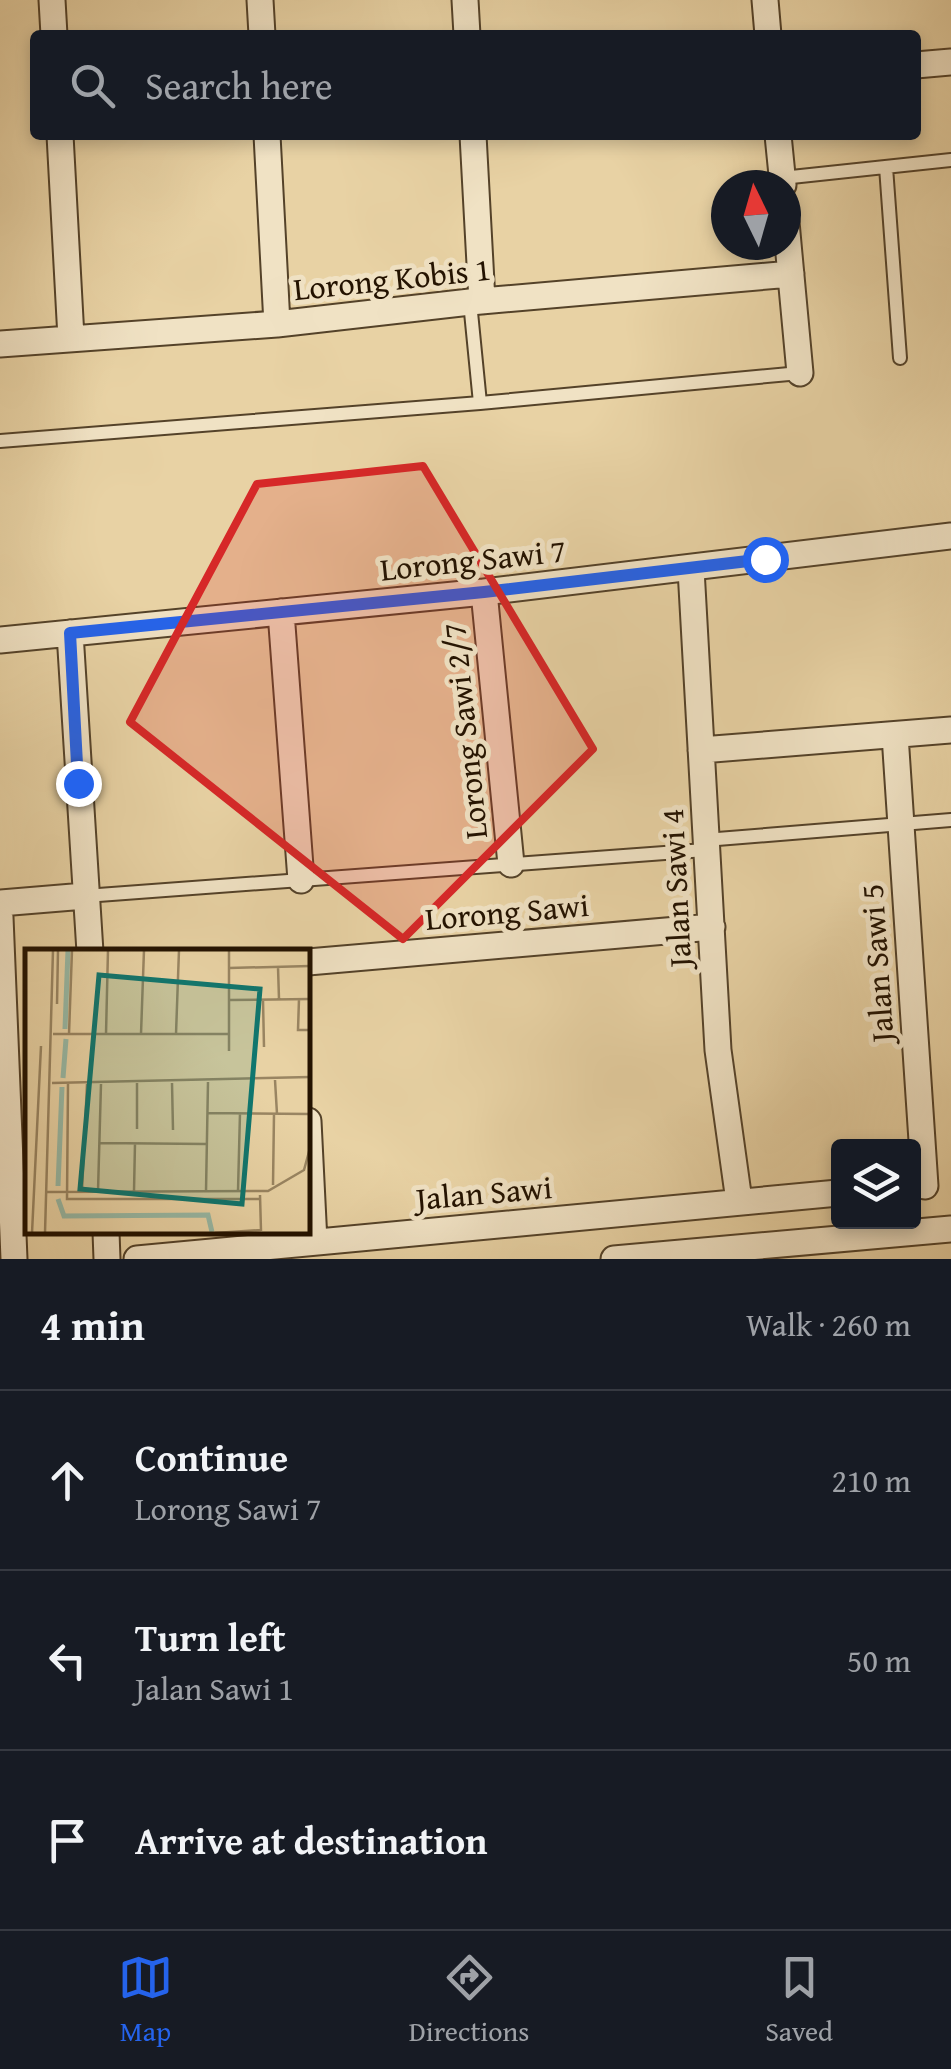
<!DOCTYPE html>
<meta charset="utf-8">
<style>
:root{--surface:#171b24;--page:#20242c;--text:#f1f3f6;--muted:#9ea1a6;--line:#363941;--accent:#2563eb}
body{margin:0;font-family:"Gentium Book Plus",serif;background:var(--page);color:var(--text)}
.controls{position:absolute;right:30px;bottom:30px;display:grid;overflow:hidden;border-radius:10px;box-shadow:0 5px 15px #0003}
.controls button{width:90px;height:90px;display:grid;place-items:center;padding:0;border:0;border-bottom:2px solid var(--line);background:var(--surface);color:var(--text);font:50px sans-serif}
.compass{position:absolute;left:711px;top:170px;width:90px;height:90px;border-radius:50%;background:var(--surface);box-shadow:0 5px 15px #0003;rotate:355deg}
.stop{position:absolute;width:30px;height:30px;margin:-22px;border:8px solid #2563eb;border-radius:50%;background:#fff}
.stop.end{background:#2563eb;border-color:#fff;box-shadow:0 2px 10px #0008}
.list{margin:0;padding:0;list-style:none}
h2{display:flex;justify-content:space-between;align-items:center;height:130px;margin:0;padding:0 40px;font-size:42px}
h2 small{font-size:32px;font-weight:400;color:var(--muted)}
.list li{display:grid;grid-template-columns:65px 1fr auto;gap:30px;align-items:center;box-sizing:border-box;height:180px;padding:0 40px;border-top:2px solid var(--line)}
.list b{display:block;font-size:38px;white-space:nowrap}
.list p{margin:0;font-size:32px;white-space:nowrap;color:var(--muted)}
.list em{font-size:32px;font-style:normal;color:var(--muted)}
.icon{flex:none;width:55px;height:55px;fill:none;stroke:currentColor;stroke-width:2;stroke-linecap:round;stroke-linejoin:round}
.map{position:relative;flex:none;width:951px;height:1259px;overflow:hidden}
.search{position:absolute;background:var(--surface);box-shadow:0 5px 15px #0003;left:30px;right:30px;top:30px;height:110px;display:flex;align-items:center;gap:25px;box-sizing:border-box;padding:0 35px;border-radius:10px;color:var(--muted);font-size:38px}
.sheet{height:670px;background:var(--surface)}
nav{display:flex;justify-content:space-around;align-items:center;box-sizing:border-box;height:140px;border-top:2px solid var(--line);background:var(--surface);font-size:28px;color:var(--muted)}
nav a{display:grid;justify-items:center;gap:5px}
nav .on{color:var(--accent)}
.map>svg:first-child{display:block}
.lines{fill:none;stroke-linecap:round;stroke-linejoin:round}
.lane-casing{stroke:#544229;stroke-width:16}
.street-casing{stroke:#544229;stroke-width:29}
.lane{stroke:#f0e2c4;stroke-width:12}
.street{stroke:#f0e2c4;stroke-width:25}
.route{stroke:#2563eb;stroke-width:12}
.marked{fill:#d62828;fill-opacity:0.2;stroke:#d62828;stroke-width:8;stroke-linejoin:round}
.labels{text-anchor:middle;stroke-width:10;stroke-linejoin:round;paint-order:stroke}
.street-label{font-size:32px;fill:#231200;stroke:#f0e2c4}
.inset-river{fill:none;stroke:#97b8a4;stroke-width:5}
.inset-road{fill:none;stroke:#998562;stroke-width:2.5}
.view{fill:#0f766e;fill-opacity:0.15;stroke:#0f766e;stroke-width:5}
.inset-edge{fill:none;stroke:#231200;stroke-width:5}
</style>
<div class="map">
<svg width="951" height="1259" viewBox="0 0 951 1259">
<rect width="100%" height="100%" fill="#e8d2a4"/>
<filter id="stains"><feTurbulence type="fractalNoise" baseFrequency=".002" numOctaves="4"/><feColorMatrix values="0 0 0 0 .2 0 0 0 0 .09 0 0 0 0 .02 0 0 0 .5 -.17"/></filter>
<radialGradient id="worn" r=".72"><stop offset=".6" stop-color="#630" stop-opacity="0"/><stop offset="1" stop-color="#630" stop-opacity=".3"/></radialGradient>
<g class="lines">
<!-- lane casing -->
<g class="lane-casing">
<path id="lane" d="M886,167L900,358
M782,178L951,160
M470,302L480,403
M0,441L480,403L800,373
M705,840L951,820
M85,896L705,850"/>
</g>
<!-- street casing -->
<g class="street-casing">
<path id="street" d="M52,0L54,35
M260,0L262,35
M465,0L467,35
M765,0L768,35
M916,65L951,62
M60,135L71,338
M267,135L277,324
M473,135L482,301
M778,135L783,185
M786,222L800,373
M0,344L277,324L470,302L791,274
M691,569L718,1050L739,1201
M484,592L511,864
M281,612L301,880
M70,633L90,952
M0,640L484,592L951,536
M895,735L925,1186
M701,750L951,730
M0,903L85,896
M0,917L14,1259
M308,962L712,927
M308,1121L314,1242
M106,1232L107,1259
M137,1259L838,1193
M614,1259L951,1229"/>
</g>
<!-- lane -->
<use href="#lane" class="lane"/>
<!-- street -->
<use href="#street" class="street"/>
</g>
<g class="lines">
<!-- route -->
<path class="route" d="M78,783L70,633L484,592L765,559"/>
</g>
<!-- marked area -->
<path class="marked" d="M423,466L593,749L403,939L130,722L257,484Z"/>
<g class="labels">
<!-- street labels -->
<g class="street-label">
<text transform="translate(392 279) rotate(-6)" y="11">Lorong Kobis 1</text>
<text transform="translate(473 560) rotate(-6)" y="11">Lorong Sawi 7</text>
<text transform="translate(465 731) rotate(-96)" y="11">Lorong Sawi 2/7</text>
<text transform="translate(676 888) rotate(-93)" y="11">Jalan Sawi 4</text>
<text transform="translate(507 912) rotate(-5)" y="11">Lorong Sawi</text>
<text transform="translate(877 963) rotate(-94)" y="11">Jalan Sawi 5</text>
<text transform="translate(484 1193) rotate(-5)" y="11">Jalan Sawi</text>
</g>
</g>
<!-- overview -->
<g transform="translate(25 949)">
<rect width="285" height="285" fill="#e8d2a4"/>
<path class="inset-river" d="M40,80L43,1M38,129L41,90M33,237L37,138M33,250L39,267L183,266L187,283"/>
<path class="inset-road" d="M204,1V102M253,18L254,50M204,19L285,17M274,50L273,81H285M204,51L285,50M238,51L239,98M32,55L33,1M28,85H204M44,85L47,1M81,85L83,1M116,85L119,1M151,85L154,1M250,131L252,165M27,134L285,128M147,134L148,181M43,135L42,250H235M182,164L285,165M112,180V134M75,194L181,195M248,236L249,165M57,242L62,135M73,242L76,135M109,242L110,194M181,242L183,133M213,242L215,164M21,243L243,242L279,221L285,199M235,246L236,282M7,284L16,97M20,284L28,1M190,284L236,281"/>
<path class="view" d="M74,26L235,40L217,255L55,240Z"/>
<rect width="285" height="285" class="inset-edge"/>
</g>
<rect width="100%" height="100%" filter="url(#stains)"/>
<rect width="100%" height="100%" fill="url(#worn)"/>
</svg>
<div class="controls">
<button><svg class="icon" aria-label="layers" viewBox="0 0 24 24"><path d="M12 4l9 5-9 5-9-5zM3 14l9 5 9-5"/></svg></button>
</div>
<svg class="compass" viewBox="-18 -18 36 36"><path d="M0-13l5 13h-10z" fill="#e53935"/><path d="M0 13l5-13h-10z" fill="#9ea1a6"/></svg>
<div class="stop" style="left:765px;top:559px"></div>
<div class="stop end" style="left:78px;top:783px"></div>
<div class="search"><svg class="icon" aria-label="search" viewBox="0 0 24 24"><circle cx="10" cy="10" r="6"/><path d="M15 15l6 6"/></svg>Search here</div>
</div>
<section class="sheet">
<h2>4 min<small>Walk · 260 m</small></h2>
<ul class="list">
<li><svg class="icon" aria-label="ahead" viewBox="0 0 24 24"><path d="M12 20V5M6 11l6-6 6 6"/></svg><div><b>Continue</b><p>Lorong Sawi 7</p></div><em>210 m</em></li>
<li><svg class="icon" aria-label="left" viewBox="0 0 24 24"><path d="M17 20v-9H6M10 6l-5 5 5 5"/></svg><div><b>Turn left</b><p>Jalan Sawi 1</p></div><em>50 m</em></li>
<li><svg class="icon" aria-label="arrive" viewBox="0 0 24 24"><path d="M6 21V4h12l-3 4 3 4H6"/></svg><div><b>Arrive at destination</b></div></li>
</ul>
</section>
<nav>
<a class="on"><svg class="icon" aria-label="map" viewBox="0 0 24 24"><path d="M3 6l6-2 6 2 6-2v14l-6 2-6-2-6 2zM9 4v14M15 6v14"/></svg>Map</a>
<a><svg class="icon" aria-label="directions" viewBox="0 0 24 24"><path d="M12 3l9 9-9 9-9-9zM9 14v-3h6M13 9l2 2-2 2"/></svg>Directions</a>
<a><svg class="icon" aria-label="saved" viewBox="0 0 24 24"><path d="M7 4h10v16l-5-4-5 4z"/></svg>Saved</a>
</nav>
